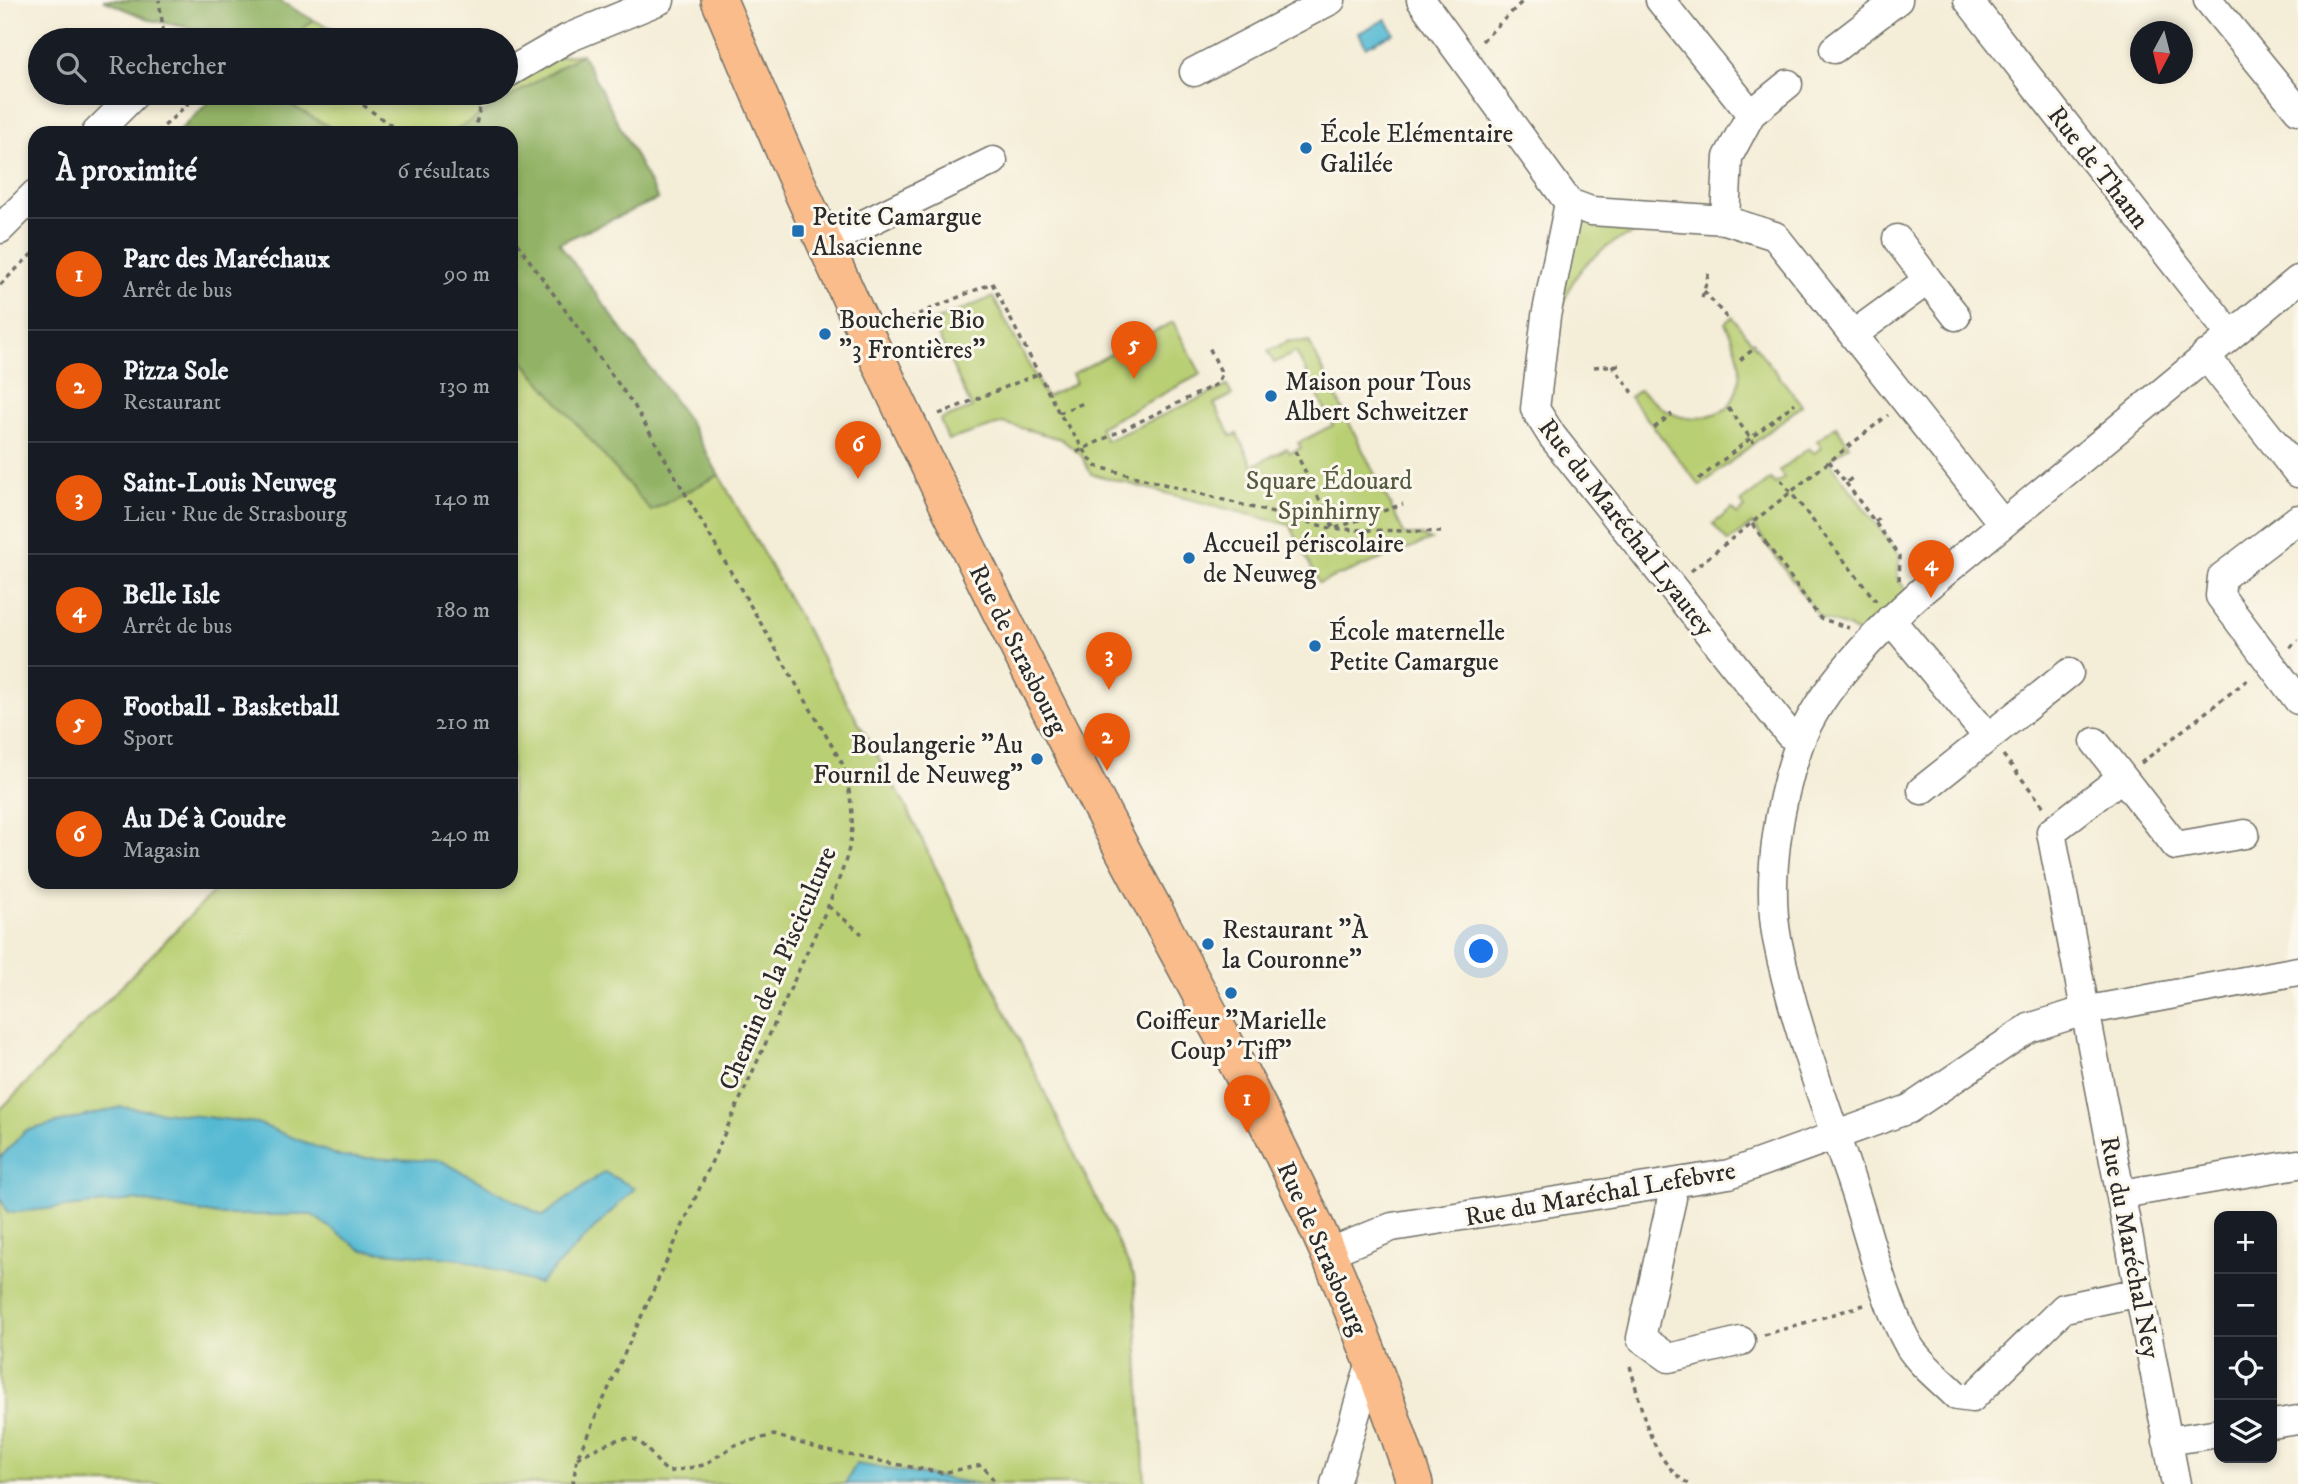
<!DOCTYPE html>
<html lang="fr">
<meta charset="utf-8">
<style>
:root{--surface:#171b24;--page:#20242c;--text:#f1f3f6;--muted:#9ea1a6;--line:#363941;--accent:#ea580c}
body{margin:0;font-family:"IM FELL DW Pica",serif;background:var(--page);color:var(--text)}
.controls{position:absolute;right:21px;bottom:21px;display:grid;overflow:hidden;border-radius:14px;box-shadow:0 4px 10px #0003}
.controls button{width:63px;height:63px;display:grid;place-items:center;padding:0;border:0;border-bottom:2px solid var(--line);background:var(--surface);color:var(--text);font:35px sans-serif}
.compass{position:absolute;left:2130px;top:21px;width:63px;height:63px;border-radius:50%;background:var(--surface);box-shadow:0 4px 10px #0003;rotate:187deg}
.you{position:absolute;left:1482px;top:952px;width:24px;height:24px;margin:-18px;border:5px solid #fff;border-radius:50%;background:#1a73e8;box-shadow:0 0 0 10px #1a73e833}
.badge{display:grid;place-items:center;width:46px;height:46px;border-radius:50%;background:var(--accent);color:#fff;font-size:23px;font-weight:700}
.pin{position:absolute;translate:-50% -58px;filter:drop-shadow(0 2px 4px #0008)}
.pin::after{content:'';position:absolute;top:37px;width:24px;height:21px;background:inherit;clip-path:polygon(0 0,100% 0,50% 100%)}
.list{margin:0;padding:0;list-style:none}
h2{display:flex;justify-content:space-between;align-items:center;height:91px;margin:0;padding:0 28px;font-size:30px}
h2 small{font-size:23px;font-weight:400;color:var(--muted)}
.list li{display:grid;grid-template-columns:46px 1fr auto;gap:21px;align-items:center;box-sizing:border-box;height:112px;padding:0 28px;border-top:2px solid var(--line)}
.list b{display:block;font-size:26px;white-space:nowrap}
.list p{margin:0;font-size:23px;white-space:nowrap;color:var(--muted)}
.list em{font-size:23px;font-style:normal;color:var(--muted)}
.icon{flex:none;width:38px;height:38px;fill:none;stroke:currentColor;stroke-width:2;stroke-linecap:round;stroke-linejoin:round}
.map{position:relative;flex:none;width:2298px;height:1484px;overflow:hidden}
.search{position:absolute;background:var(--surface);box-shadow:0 4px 10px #0003;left:28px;top:28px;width:490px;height:77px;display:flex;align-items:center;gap:18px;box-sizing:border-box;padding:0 24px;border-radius:38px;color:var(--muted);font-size:26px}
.panel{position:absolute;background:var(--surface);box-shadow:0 4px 10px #0003;left:28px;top:126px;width:490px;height:763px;border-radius:21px}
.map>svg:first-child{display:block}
.green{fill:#b9cf73;stroke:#727d4f;stroke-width:2}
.forest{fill:#92b265;stroke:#5e6e48;stroke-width:2}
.water{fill:#54b9d3;stroke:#40727f;stroke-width:2}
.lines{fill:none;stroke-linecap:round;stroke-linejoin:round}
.minor-casing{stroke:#716f67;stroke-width:31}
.major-casing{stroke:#716f67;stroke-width:38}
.path{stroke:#716f67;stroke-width:3.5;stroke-dasharray:5 5;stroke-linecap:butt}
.minor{stroke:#fff;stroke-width:28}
.major{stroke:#f9bc8a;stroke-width:35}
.poi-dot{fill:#1f6fb2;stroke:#fbf7ec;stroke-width:2.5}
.labels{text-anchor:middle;stroke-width:6;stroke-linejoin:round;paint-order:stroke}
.poi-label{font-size:26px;fill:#2b2b2b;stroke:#fbf7ec;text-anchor:start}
.street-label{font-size:26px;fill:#2b2b2b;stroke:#fbf7ec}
.park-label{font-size:26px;fill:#565c41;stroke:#fbf7ec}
</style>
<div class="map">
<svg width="2298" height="1484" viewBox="0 0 2298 1484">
<rect width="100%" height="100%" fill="#fbf7ec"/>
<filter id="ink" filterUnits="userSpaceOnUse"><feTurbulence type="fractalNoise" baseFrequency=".0143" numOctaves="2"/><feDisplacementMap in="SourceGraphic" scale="14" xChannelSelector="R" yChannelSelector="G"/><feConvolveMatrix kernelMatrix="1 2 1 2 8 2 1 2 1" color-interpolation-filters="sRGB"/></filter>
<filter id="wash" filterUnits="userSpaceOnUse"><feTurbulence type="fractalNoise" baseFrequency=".00686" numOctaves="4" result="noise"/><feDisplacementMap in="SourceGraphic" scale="28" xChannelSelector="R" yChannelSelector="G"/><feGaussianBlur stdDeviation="1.57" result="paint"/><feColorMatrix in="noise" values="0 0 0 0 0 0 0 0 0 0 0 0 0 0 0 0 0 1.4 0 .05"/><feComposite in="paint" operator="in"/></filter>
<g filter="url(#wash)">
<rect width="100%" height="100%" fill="#f4edd7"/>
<!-- green -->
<path class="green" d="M313,20L359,40H224L222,34L293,38Z
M582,54L452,133H340L291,105L287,93H506V63Z
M1592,220L1659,226V230C1617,230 1574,264 1564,304H1560L1576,223Z
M993,297L1046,397L1076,383L1072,374L1173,322L1201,374L1100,427L1106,441L1227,386L1232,395L1214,404L1231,436L1237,434L1253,466L1287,448L1290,453L1301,448L1298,443L1333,425L1296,352L1274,363L1268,351L1289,341L1309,342L1405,535H1419L1431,540L1319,583L1290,525L1091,474L1081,455L1061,439L1003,423L948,440L940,420L972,408L932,322Z
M1732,317L1802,405L1700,486L1630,397L1640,390C1670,417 1689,428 1728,408C1747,378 1741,354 1725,323Z
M511,347L651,510L719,475L905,805L1134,1276L1145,1484H978L856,1464L845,1484H0V1110L223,882H511Z
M1836,426L1849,445L1829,461L1900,556L1897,578L1913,599L1868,641L1848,627L1820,618L1752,524L1728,542L1713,524L1732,509L1737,515L1745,508L1741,502L1771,479L1775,484L1784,478L1779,471L1809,448L1814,453L1822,447L1817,441Z"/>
<!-- forest -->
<path class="forest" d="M103,0H278L313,20L293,38L222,34L150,20Z
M582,54L658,199L559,243L688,420L719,475L651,511L511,347V133L452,132Z
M218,93H287L291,105L340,133H177Z"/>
<!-- water -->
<path class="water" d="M1386,19L1394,33L1366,47L1359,33Z
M121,1107L257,1123L341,1157L442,1161L543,1216L604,1172L635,1188L539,1284L461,1259L362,1250L312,1215H218L135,1200L8,1213L0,1197V1158L25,1131Z
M856,1464L978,1484H845Z"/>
</g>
<g filter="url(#ink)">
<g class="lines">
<!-- minor casing -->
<g class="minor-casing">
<path id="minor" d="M1421,0L1569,203
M1660,0L1751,114L1728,157L1725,220
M1968,0L2230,334
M2208,0L2298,110
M1834,49L1898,0
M1194,72L1331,0
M506,74L568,38L660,0
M1751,114L1788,84
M96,133L136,93
M1569,203L1546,316L1535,409L1552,436L1789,734L1800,740
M1569,203L1591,211L1725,220L1775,236L2003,524
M0,229L35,194
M1897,239L1928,280
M825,243L993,161
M1854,334L1928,280L1956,316
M2205,355L2298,473
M2298,519L2222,577L2220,596L2298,700
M1890,619L1988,737
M2095,742L2176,846L2245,834
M2122,777L2051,832L2176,1484
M1922,790L2069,673
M1670,1185L1672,1198L1641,1338L1669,1358L1741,1341
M2122,1194L2298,1164
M1328,1253L1392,1227L1729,1174L1909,1109L2029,1028L2084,1011L2298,971
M2139,1292L2064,1308L1972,1398L1957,1396C1942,1381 1920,1364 1909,1346C1882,1298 1867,1225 1848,1172C1822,1096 1793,1019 1777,939C1766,879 1779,799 1800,742C1819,689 1880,628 1922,591L2298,280
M2272,1424L2298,1420
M2167,1441L2219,1433
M1335,1484L1372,1358"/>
</g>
<!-- major casing -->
<g class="major-casing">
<path id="major" d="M719,0C827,259 947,512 1076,761C1160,925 1254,1084 1328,1253C1361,1328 1389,1406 1415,1484"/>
</g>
<!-- path -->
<path class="path" d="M156,40L163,28L159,0
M1482,41L1524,0
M347,93L401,133
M157,133L199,93
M474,133L483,93
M511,235L635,407L842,763C860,825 853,847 828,906L577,1458L573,1484
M0,285L35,251
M1704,291L1727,318L1730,315
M1702,298L1709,272
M900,322L992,283L1059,413L1095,466L1334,529L1441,532
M1740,360L1756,347
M1612,365L1632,391L1627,395
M1594,367L1619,365
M1728,408L1754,443
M1059,413L1086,402
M939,414L1038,374
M1654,428L1672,414
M1295,451L1334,529
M1077,452L1217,384L1222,374L1208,345
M1829,461L1846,483L1853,477
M1699,479L1795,403
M1781,480L1876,601
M1846,483L1900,556L1899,581
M1875,522L1881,516
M1752,524L1766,543L1761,547
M1336,528L1403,504
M1766,543L1820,618L1849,628
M1691,571L1888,415
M2290,647L2298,640
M2003,755L2044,807
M2141,763L2251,677
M828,906L862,934
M1764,1335L1864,1305
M1630,1366C1642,1407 1649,1460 1689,1484
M577,1458C593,1451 626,1429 641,1443C651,1452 657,1463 668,1472L704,1465L735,1445L774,1435L823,1450L942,1473L982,1465L997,1484"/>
<!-- minor -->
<use href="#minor" class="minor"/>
<!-- major -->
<use href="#major" class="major"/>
</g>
</g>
<!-- markers -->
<g class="poi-dot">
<circle cx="1306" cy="148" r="7"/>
<rect x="791" y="224" width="14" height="14" rx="3.5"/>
<circle cx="825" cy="334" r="7"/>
<circle cx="1271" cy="396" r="7"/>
<circle cx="1189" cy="558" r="7"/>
<circle cx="1315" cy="646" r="7"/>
<circle cx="1037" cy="759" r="7"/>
<circle cx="1208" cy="944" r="7"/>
<circle cx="1231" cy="993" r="7"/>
</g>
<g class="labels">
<!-- poi labels -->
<g class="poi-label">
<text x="1320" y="142">École Elémentaire<tspan x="1320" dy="30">Galilée</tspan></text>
<text x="812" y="225">Petite Camargue<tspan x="812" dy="30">Alsacienne</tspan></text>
<text x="839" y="328">Boucherie Bio<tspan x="839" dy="30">"3 Frontières"</tspan></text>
<text x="1285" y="390">Maison pour Tous<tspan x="1285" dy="30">Albert Schweitzer</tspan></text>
<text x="1203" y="552">Accueil périscolaire<tspan x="1203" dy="30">de Neuweg</tspan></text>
<text x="1329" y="640">École maternelle<tspan x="1329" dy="30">Petite Camargue</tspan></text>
<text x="1023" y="753" text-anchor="end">Boulangerie "Au<tspan x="1023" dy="30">Fournil de Neuweg"</tspan></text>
<text x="1222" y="938">Restaurant "À<tspan x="1222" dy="30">la Couronne"</tspan></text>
<text x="1231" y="1029" text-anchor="middle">Coiffeur "Marielle<tspan x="1231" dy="30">Coup' Tiff"</tspan></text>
</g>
<!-- street labels -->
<g class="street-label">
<text transform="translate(2099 167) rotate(52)" y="9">Rue de Thann</text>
<text transform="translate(1627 527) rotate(52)" y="9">Rue du Maréchal Lyautey</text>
<text transform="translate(1019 649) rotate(63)" y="9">Rue de Strasbourg</text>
<text transform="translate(777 968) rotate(-67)" y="9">Chemin de la Pisciculture</text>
<text transform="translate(1600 1193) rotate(-10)" y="9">Rue du Maréchal Lefebvre</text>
<text transform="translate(2131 1247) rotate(79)" y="9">Rue du Maréchal Ney</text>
<text transform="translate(1323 1248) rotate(66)" y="9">Rue de Strasbourg</text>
</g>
<!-- park labels -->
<g class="park-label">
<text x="1329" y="489">Square Édouard<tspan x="1329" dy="30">Spinhirny</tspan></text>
</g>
</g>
</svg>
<div class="controls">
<button>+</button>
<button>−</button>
<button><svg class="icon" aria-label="locate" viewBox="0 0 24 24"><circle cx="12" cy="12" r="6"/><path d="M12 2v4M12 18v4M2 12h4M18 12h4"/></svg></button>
<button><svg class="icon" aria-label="layers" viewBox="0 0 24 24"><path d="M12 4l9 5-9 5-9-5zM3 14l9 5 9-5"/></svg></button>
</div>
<svg class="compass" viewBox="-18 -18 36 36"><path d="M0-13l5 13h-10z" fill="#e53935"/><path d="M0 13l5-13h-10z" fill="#9ea1a6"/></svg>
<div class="you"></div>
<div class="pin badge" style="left:1247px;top:1133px">1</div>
<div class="pin badge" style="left:1107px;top:771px">2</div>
<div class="pin badge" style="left:1109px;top:690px">3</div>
<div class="pin badge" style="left:1931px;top:598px">4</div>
<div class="pin badge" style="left:1134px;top:379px">5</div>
<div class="pin badge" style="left:858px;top:479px">6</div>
<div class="search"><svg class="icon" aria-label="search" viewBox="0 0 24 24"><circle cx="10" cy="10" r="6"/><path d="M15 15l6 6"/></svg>Rechercher</div>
<section class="panel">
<h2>À proximité<small>6 résultats</small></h2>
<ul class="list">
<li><span class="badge">1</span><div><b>Parc des Maréchaux</b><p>Arrêt de bus</p></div><em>90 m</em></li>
<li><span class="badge">2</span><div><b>Pizza Sole</b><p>Restaurant</p></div><em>130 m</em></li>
<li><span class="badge">3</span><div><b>Saint-Louis Neuweg</b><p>Lieu · Rue de Strasbourg</p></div><em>140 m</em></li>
<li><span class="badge">4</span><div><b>Belle Isle</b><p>Arrêt de bus</p></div><em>180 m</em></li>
<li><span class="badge">5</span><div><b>Football - Basketball</b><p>Sport</p></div><em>210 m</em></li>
<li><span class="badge">6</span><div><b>Au Dé à Coudre</b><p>Magasin</p></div><em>240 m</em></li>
</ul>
</section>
</div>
